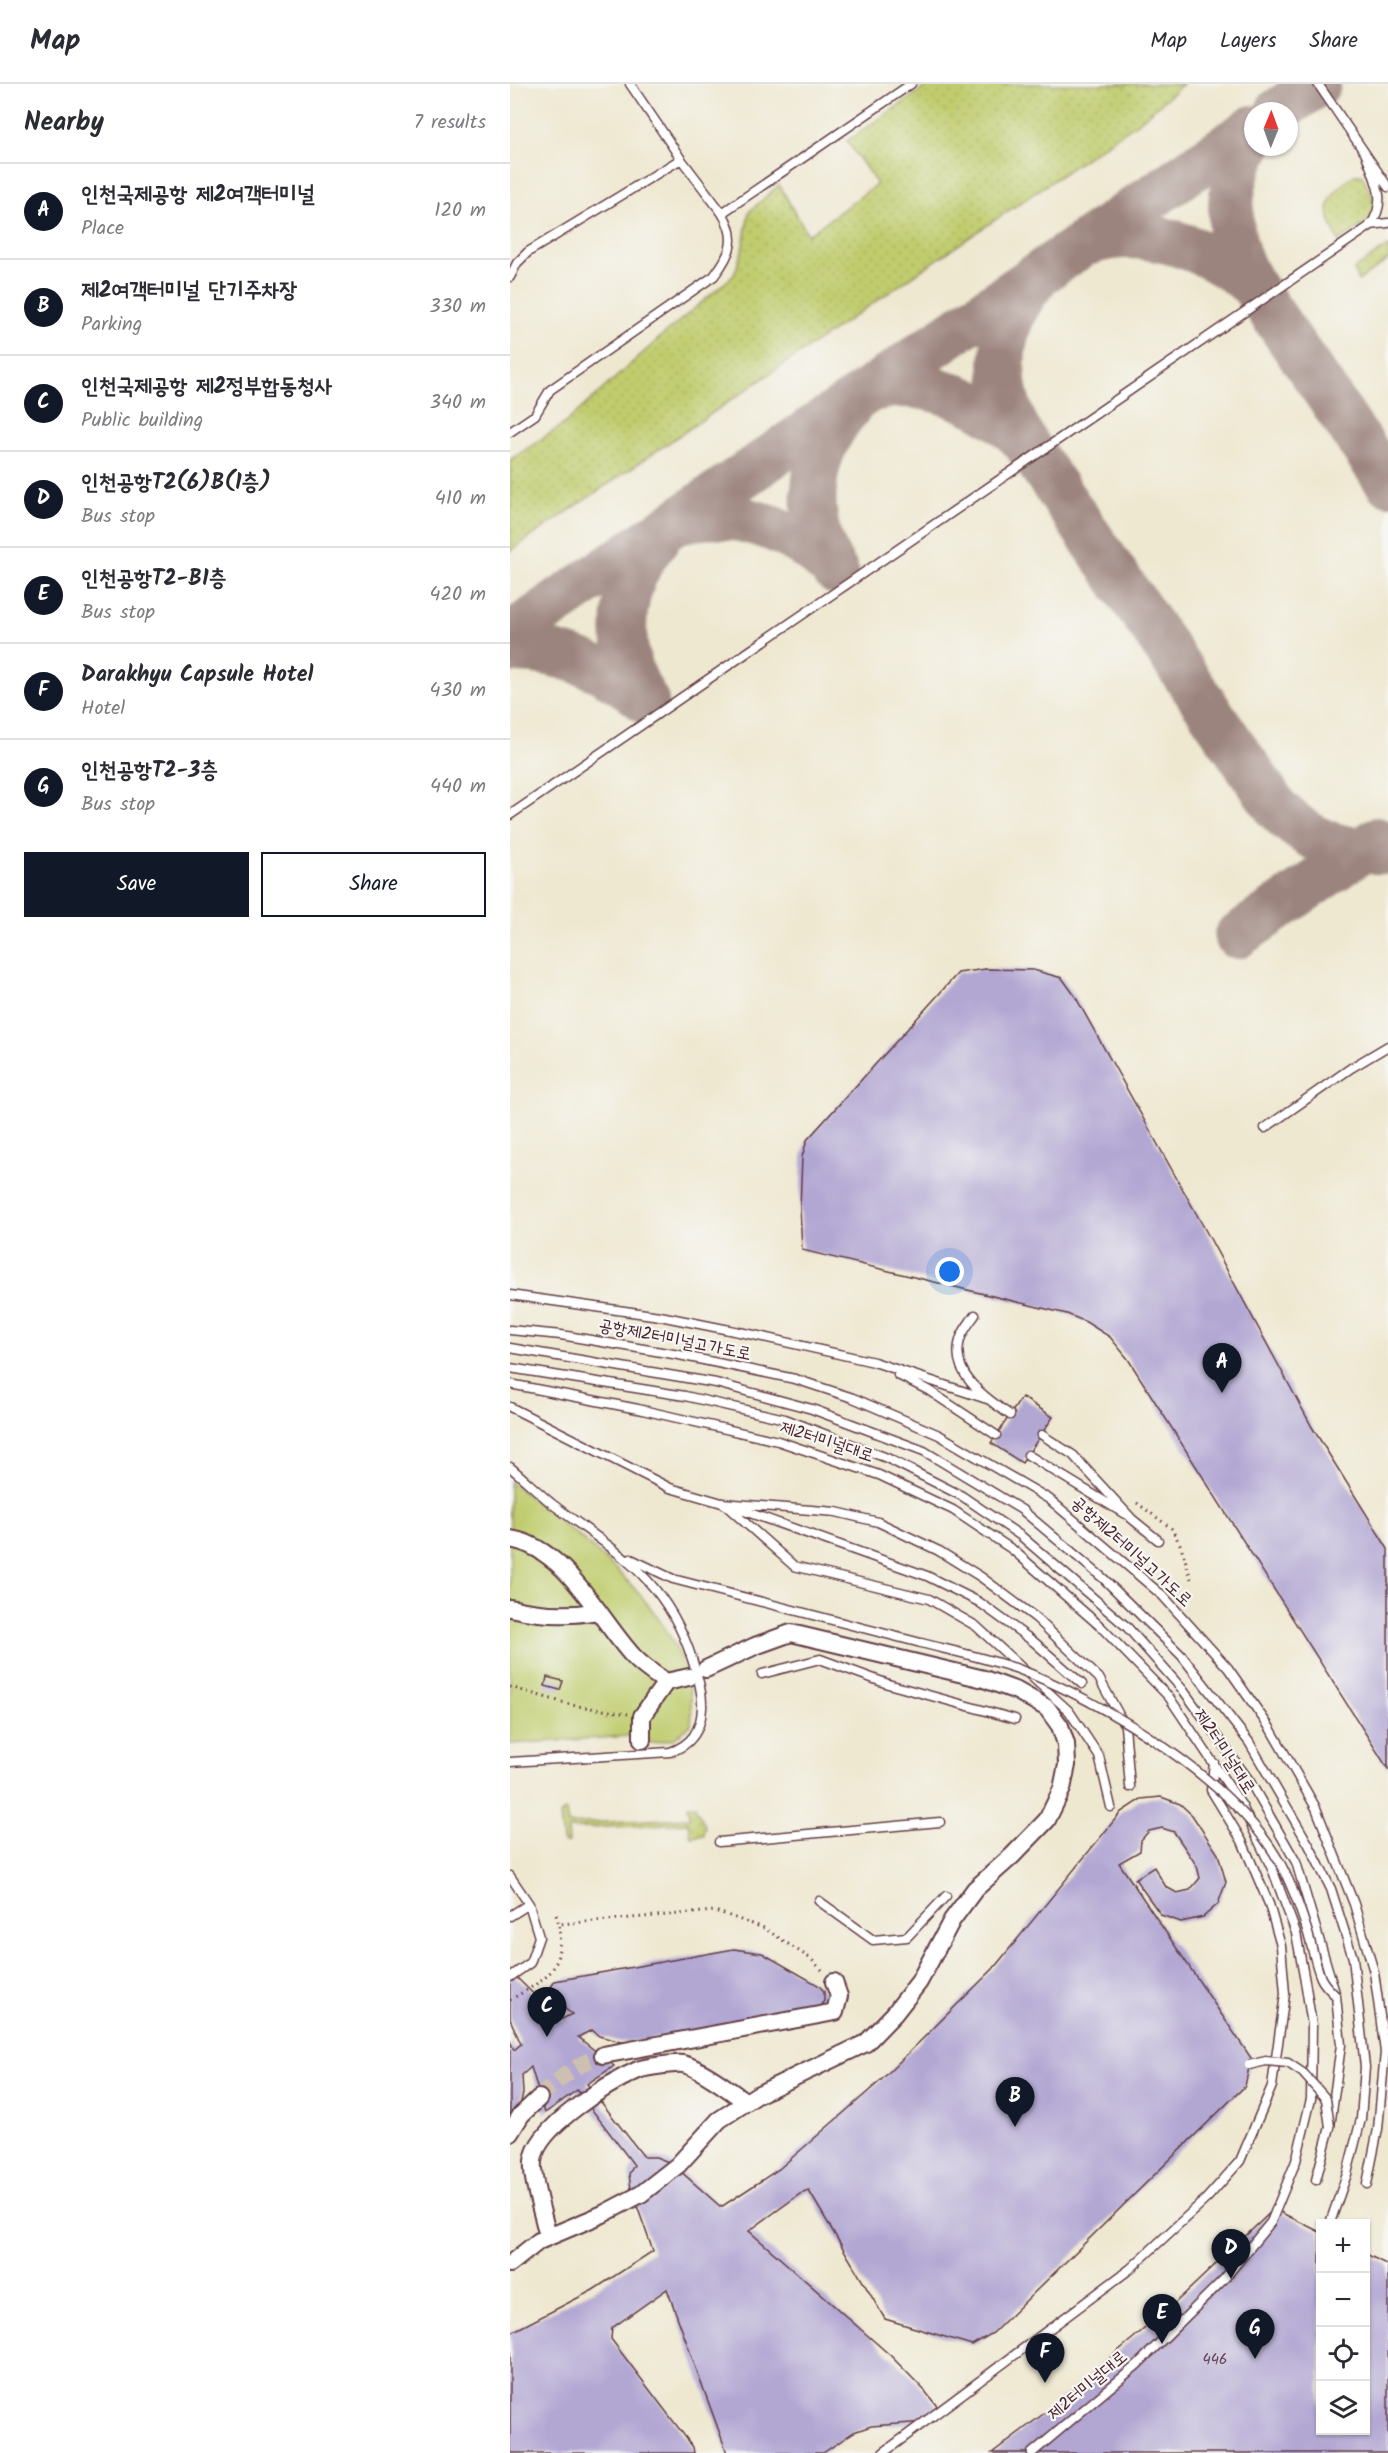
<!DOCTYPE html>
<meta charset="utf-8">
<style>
:root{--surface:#fff;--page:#f2f2f3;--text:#2b2b33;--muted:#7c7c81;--line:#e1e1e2;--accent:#111827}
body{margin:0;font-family:Kalam,"Poor Story",sans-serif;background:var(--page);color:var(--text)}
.controls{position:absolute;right:18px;bottom:18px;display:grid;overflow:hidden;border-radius:0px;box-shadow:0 2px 4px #0004}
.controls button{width:54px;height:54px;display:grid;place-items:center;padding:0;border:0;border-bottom:2px solid var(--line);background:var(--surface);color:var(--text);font:30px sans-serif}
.compass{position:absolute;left:734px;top:18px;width:54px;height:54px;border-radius:50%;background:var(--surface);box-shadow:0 2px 4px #0004;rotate:1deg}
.you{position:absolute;left:440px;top:1188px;width:21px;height:21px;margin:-15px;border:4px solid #fff;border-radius:50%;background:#1a73e8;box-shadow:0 0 0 9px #1a73e833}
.badge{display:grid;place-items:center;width:39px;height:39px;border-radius:50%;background:var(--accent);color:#fff;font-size:20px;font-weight:700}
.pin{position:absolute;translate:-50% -50px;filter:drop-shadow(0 2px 3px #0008)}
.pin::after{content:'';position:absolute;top:32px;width:21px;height:18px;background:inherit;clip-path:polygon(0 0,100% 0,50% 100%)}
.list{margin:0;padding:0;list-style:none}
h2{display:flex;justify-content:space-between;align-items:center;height:78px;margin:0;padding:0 24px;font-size:26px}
h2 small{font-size:20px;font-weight:400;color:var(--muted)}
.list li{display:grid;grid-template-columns:39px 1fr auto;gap:18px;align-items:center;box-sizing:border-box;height:96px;padding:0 24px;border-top:2px solid var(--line)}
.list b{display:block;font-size:22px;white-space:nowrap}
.list p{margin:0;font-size:20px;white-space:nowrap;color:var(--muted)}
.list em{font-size:20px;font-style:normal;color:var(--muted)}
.actions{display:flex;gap:12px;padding:18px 24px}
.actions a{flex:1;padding:14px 0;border:2px solid var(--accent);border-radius:0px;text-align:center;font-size:21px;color:var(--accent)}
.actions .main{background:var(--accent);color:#fff}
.icon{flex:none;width:33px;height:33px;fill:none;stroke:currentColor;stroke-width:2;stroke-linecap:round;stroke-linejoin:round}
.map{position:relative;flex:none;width:878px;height:2369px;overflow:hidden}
header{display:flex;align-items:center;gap:36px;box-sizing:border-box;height:84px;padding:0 30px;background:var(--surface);border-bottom:2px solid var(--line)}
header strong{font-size:28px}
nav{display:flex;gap:33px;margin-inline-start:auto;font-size:21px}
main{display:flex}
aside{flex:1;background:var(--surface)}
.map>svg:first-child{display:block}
.grass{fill:url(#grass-dots);stroke:#85764c;stroke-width:1.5}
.garden{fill:#c0cc6d;stroke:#85764c;stroke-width:1.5}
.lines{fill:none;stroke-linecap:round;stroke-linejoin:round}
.taxiway{stroke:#9c847e;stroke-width:46}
.building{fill:#b2a7d3}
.street-tunnel{stroke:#cec0b0;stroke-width:16;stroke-dasharray:16 8;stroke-linecap:butt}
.lane-casing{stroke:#633d44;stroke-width:11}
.street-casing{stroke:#633d44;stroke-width:20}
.path{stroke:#633d44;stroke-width:3;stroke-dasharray:1.5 4.5;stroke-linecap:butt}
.lane{stroke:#fff;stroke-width:8}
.street{stroke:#fff;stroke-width:16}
.lane-bridge-casing{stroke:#633d44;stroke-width:11;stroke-linecap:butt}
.lane-bridge{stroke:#fff;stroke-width:8}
.labels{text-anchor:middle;stroke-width:4.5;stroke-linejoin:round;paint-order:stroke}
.number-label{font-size:15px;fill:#644155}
.street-label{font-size:18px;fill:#4a1f2b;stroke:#f6f6f2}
</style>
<header>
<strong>Map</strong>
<nav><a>Map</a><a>Layers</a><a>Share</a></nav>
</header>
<main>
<aside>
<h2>Nearby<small>7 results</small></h2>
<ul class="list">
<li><span class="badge">A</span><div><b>인천국제공항 제2여객터미널</b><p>Place</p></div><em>120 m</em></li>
<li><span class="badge">B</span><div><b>제2여객터미널 단기주차장</b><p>Parking</p></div><em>330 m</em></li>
<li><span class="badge">C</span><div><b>인천국제공항 제2정부합동청사</b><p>Public building</p></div><em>340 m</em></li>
<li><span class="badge">D</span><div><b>인천공항T2(6)B(1층)</b><p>Bus stop</p></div><em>410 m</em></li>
<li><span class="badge">E</span><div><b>인천공항T2-B1층</b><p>Bus stop</p></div><em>420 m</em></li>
<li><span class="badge">F</span><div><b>Darakhyu Capsule Hotel</b><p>Hotel</p></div><em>430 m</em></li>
<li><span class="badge">G</span><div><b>인천공항T2-3층</b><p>Bus stop</p></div><em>440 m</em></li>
</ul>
<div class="actions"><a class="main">Save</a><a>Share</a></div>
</aside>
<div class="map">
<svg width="878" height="2369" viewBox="0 0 878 2369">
<defs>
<pattern id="grass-dots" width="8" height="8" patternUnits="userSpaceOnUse" patternTransform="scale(1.5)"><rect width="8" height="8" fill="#c0cc6d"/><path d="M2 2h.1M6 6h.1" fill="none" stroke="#a6af5f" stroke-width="1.8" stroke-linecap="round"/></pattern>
</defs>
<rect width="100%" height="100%" fill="#f6f6f2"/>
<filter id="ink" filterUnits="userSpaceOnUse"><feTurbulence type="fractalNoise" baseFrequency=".0167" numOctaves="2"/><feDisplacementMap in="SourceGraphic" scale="12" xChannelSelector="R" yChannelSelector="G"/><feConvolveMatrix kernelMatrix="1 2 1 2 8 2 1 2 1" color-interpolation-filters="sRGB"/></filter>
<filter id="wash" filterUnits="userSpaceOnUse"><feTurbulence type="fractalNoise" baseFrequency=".008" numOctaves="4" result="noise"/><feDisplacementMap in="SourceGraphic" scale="24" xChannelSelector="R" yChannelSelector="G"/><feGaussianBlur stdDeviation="1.35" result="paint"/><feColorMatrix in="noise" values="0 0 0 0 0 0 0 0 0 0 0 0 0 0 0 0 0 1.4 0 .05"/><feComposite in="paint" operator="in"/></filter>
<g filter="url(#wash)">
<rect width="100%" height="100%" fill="#efe8d1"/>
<!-- grass -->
<path class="grass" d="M420,0H673L630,37L0,467V376L53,341L154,250L224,191L232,167L239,128L269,101L298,151L367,100L337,57Z
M844,91H852L866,120L859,137L829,157C810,125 816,112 844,91Z
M878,162V176L848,197L844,185Z
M184,1721L195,1742L194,1751L181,1753L179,1739L58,1745L59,1759H55L53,1757L50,1731L53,1728L56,1727L58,1740L179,1734L178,1722Z"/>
<!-- garden -->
<path class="garden" d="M0,1398C72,1455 192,1536 181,1641L164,1655L142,1659L119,1652L0,1660Z"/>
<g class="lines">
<!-- taxiway -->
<path class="taxiway" d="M768,27L808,0
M743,55C713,100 714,157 743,202L878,399
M577,159C633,139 701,165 743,202
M524,197C484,244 483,305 514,357L767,725C800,758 831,769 878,767
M357,307C408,288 479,319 514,357
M166,438C222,421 285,446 325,487
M326,488C292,436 297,372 338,325
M0,551L743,44
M0,566C52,565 97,584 136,617
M136,617C104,567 107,501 147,456
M727,852L867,756"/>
</g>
<g id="blocks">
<!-- building -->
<path class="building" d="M476,885L523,886L552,894L565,912L691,1138L802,1343L878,1465V1685L618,1275L600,1253L576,1238L557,1230L292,1166L290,1125L292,1073L297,1056L448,889Z
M512,1313L543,1333L512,1379L481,1359Z
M37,1593L53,1597L50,1606L35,1602Z
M651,1713L670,1720L682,1731L708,1770L716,1798L708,1820L693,1833L671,1838L651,1831L625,1795L644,1783L656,1803L667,1809L680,1806L690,1794L687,1782L664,1748L652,1744L639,1747L631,1756L630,1767L609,1779L741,1974L735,2002L483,2249L462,2261L375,2235L299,2107L290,2110L239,2147L381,2272L415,2307L429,2325L415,2338L361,2342L344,2348L313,2369H217L157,2205L102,2244L101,2255L183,2363L184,2369H0V2249L83,2206L143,2167L121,2105L119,2090L124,2081L67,2006L35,2029L21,1983L12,1991L13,2009L10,2022L0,2039V1957L4,1966L11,1960L0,1935V1887L50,1936L62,1930L45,1917L41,1910V1903L45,1897L224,1865L252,1869L308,1901L314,1907V1917L309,1923L286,1929L129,1957L111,1958L89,1952L82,1946L68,1953L104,1982L77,2000L134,2073H146L161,2079L211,2123L269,2085L369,1998L483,1885L611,1728L631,1715Z
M764,2125L810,2148V2346H856V2170L878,2181V2369H482L532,2331L666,2218Z"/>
</g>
</g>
<g filter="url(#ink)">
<use href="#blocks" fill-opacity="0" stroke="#633d44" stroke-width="1.5"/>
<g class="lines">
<!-- street-tunnel -->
<path class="street-tunnel" d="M29,2014C47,1996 68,1979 93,1971"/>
<!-- lane casing -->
<g class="lane-casing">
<path id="lane" d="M120,0L171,75L212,129
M808,0L878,103
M860,141L878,139
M0,193L7,179L18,168L171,75
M0,348L25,331L40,306L204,192C221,170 228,154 212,129L401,0
M0,731L860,142C878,116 866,99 856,71
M755,1044L841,984L878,962
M0,1211L150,1232L244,1251L364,1278L477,1315
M465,1231C460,1238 452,1248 450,1256C440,1291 476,1314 500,1331
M0,1246L51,1251L169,1271L285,1295L343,1314L429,1351L539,1415L653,1512L718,1584L760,1644L806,1724L844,1820L864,1888L875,1968L868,2045L857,2100
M0,1264L206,1299L302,1325L414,1367L512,1426L594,1495L672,1572L739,1658L799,1761L821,1805L843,1874L855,1983L851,2035L837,2090L821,2136
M0,1284L175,1312L275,1335L377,1374L452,1412L511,1452L617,1543L673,1606L739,1696L786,1778L826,1912L831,1961L820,2043L806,2096
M388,1291L418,1306L486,1351
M0,1300L128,1325L268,1357L369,1391L443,1426L503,1466L590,1542L659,1613L732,1722L763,1787L786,1849L796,1903L802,1941L801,2015L786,2077L761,2138L714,2195L627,2281L522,2369
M0,1323L160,1404L212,1419L326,1428L368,1438L429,1467L471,1493L526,1534L589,1594L615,1642L620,1703
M532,1351L563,1371L622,1435L648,1456
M518,1371L615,1430
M0,1383C14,1395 27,1407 41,1419C105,1468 156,1493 182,1575C187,1591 193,1608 192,1624C191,1647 181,1661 160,1668L0,1678
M213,1419L284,1482L419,1515L466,1542L559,1627L589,1672L601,1723
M223,1423L417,1492L469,1518L524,1558L572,1600
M121,1475L163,1495L411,1559
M252,1590L310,1575L378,1600L505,1635
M209,1758L430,1738
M0,1792L19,1820L29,1853L20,1879L0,1893
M309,1817L363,1856L397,1853L436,1812
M0,1832L19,1820
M373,2369L620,2185L697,2114L730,2077L762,2002L775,1910L771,1862L759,1820L732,1757L701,1706L704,1679"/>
</g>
<!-- street casing -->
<g class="street-casing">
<path id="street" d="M0,1455C55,1463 89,1535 123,1572C133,1583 144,1590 156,1598
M0,1524C30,1531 57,1533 88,1527
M132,1656V1632L156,1598L179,1593
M93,1971L325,1928L329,1912L324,1898
M0,2049L11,2031L29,2014
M38,2153C34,2133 21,2096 23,2077C26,2043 99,1999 128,1986C135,1983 165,1979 173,1980C189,1983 222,2008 236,2018
M0,2180L29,2157L93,2130L131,2110L168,2081L209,2036L247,2011L356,1959L384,1930L409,1898L442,1836L465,1805L502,1772L537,1736L552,1705L557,1681L556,1660L550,1642L537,1624L507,1607L474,1595L281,1549L245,1562L196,1585"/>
</g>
<!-- path -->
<path class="path" d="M627,1419L661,1444L671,1462L681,1495
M0,1603L62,1621L118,1630
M46,1831L49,1840
M0,1916C40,1892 52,1890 49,1840L205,1827L254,1844L301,1875L313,1887"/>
<!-- lane -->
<use href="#lane" class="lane"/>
<!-- street -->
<use href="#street" class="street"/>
<!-- lane-bridge casing -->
<g class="lane-bridge-casing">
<path id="lane-bridge" d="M411,1559C443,1567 476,1574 508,1585C594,1617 725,1697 770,1779C781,1799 790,1824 797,1846C802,1862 805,1880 811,1894C814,1901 821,1907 826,1912
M739,1981L756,1977L778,1979L793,1989L816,2015L820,2043"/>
</g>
<!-- lane-bridge -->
<use href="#lane-bridge" class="lane-bridge"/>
</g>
</g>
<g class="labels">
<!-- number labels -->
<g class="number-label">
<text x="705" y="2280">446</text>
</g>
<!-- street labels -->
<g class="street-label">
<text transform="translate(165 1255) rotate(11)" y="6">공항제2터미널고가도로</text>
<text transform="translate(317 1357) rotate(18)" y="6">제2터미널대로</text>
<text transform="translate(622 1467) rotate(42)" y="6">공항제2터미널고가도로</text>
<text transform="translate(715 1667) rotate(57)" y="6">제2터미널대로</text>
<text transform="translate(577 2301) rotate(-40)" y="6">제2터미널대로</text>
</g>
</g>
</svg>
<div class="controls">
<button>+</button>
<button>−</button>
<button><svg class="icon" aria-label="locate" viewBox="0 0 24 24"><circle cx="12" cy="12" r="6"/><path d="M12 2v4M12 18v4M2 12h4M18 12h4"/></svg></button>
<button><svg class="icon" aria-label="layers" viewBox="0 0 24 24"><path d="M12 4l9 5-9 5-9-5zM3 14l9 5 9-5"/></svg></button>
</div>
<svg class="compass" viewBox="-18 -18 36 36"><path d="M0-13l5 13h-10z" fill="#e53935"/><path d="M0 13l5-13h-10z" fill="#7c7c81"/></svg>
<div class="you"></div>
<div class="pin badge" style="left:712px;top:1309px">A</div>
<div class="pin badge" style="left:505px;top:2043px">B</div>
<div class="pin badge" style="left:37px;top:1953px">C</div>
<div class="pin badge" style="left:721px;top:2195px">D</div>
<div class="pin badge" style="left:652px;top:2260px">E</div>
<div class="pin badge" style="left:535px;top:2299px">F</div>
<div class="pin badge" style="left:745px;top:2275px">G</div>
</div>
</main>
